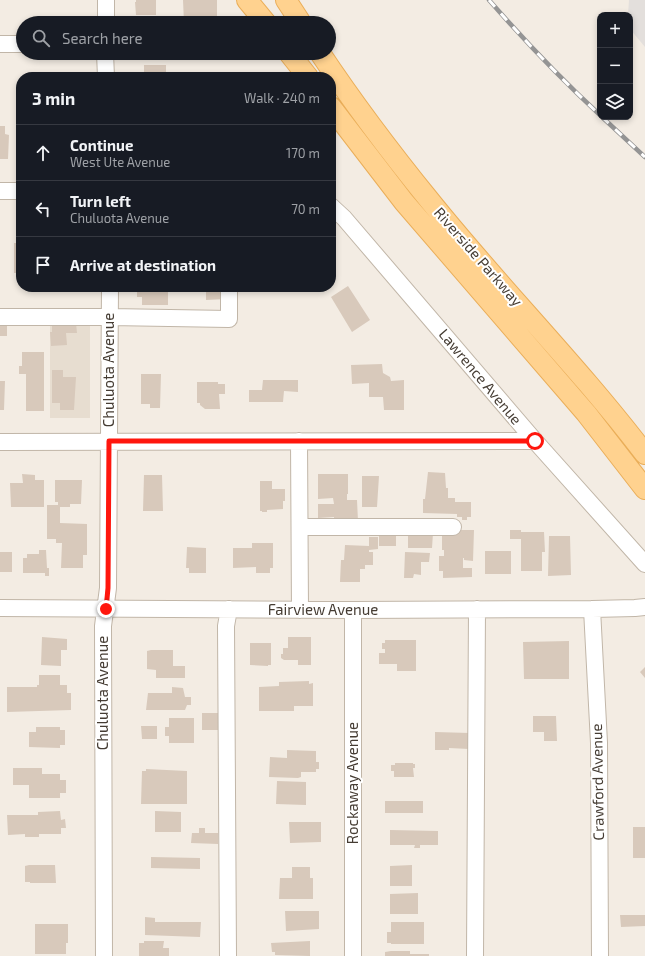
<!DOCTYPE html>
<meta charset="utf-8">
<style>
:root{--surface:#171b24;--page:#242831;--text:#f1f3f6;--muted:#9ea1a6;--line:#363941}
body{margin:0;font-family:"Exo 2",sans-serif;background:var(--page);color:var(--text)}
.controls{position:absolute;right:12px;top:12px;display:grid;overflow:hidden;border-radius:8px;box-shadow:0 2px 6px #0003}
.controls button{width:36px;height:36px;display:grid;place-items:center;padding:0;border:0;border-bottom:1px solid var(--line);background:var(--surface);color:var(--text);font:20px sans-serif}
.stop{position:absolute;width:12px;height:12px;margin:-9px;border:3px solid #ff160d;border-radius:50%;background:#fff}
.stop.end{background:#ff160d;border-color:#fff;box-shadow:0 1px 4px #0008}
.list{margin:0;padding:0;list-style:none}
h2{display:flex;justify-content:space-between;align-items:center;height:52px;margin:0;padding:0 16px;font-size:17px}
h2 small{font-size:13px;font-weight:400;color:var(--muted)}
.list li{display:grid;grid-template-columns:26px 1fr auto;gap:12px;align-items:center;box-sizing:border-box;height:56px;padding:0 16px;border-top:1px solid var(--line)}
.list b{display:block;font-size:15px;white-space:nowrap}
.list p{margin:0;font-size:13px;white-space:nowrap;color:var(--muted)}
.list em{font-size:13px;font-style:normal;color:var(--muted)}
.icon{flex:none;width:22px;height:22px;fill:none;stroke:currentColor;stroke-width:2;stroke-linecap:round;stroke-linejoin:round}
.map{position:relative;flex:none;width:645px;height:956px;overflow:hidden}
.search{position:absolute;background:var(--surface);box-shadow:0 2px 6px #0003;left:16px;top:16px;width:320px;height:44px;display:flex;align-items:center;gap:10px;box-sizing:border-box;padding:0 14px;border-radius:22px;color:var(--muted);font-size:15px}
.panel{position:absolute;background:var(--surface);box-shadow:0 2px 6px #0003;left:16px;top:72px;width:320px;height:220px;border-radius:16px}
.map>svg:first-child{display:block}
.residential{fill:#e7ddd0}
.parking{fill:#e3dfdc}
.building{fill:#d8c9bb}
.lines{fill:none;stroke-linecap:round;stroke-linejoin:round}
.minor-casing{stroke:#c1b6a8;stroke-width:18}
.major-casing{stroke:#eaae59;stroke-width:22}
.minor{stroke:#fff;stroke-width:16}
.major{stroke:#ffd28f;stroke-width:20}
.rail-casing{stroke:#949494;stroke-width:4.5}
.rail{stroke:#fff;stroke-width:3;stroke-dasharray:9;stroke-linecap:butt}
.route{stroke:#ff160d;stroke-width:5}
.labels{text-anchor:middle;stroke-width:4;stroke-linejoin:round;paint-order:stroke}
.street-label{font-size:15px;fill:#453c33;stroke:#fff}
</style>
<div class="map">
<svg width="645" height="956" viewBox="0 0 645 956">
<rect width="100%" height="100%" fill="#f3ece3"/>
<!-- residential -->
<path class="residential" d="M50,323H90V418H50Z"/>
<!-- parking -->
<path class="parking" d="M629,0H645V47L630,29V15H628Z"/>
<!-- building -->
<path class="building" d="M136,0H156V15H136L135,2H136Z
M183,0H217V23H184Z
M144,65H166V77H144Z
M0,126H5V134L9,135L8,159H0Z
M14,243H21V273H14Z
M348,286L370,320L352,332L331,297Z
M142,287H168V305H142V297H137V291H142Z
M206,287H226V299L206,300Z
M76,323L77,333H66L67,345L51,346L50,332H52V325Z
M0,324H7V336H0Z
M22,352H44V411H26V374H19V366H22Z
M382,364L383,373L390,377L391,381L404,380V410H384L383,397H369V383L352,384L351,365Z
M52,370H63V377H76L74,410H60V403H52Z
M141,374H161L160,408H150V404H141Z
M263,380H298V392L284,391L283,402H249V390H262Z
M0,381H5L4,410H0Z
M197,382H218V384H225V394H219L220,409H205L200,405V403H197Z
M428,472L445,473L446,488H448V498H455V502H471V517H467V520H462V517H457V514L423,513V499H425Z
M22,474L35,475V480H44V507H11L10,483H23Z
M318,474H348V494H347V500H357L358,521H334V517L318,518V504H334L333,498L318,499Z
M144,475H162L163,511H143Z
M362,476H379L377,507H362Z
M55,480H82L81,504H70V507H60V523L87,524V555H83V568H61L62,543H56V539H47V505H58V502H55Z
M260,481H272V489H285V501H283V509L267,510V512H262V511H260Z
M379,530H396V546H379Z
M442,530H474L473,561L464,560V558H463V568H472V577L443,578V571H439V556H444V550H442Z
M510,530H521V532H544L545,552H542V571H521V539H510Z
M408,533H433L432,548H408Z
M549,536H570L571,575L548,576Z
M369,537H378V549L369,550V552H373V565H365V569H360V582H340L341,560H344L345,545L369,546Z
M252,543H273V568H270V573H256V567L233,568V548H252Z
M187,547L206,548V573H189V568H186Z
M39,550H46L47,568H49V576H45V573H23V558H27V554H39Z
M485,551H511V574H485Z
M0,552H12V572H0Z
M405,552L430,553L429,562H421V575L414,574L413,578H404Z
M42,637L67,639V650H61V666L41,665Z
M288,637H311V665H298V660H284L281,658V654H283V648H288Z
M385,640H416V671H397V664H379V653H385V649H382V643H385Z
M569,641V679H524L523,642Z
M250,643H271V665H268V666L250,665Z
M151,650H173V666H185V678H156V670L147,669V651Z
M645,667V678L640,672Z
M39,675H60V685H67V693H71V710L7,712V687H37V685H39Z
M309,681V684L313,683V706H294V711H259V687L279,686V682Z
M172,687L183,688L185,697H191V705H187L185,710H146L148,693H172Z
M202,713H219V730H202Z
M533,716H556L557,741H544V732H533Z
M169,718H194V743H169V736H165V727H169Z
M141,726H157V739H142Z
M36,727H60V730H65V745H60V748L29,747V732H36Z
M435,732L470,733L469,749L449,748V750H435Z
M287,750L316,751V762H319V769H316V772H301V777L298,778L269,777L270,757L287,758Z
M395,763H413V764H415V768H413L414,777H394V771H391V765H395Z
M13,768H42V774H60V780H66V793H60V798H29V785H13Z
M146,769L187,771V804H141L142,771H146Z
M277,781L306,782V805L276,804Z
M385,801H423V813H385Z
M60,811L61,820L65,819L66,828H61V834H39V837H25V834L8,835L7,815H38V812Z
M155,811L181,812V832H155Z
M289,822H321V842L290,843Z
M633,827H645V858H633Z
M199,828H205V833H218V844L191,843L192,833H199Z
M390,830L438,831V845H420V848H414L415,845H390Z
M151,857L200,858V869L151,868Z
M29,865H55L56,883H30V882H25V866Z
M412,865V886H390V866Z
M292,867H310V878H313V899H279L280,878H292Z
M418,893V914H390V894Z
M285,911H319V929L286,931Z
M620,915H645V926L621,927Z
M145,917L155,918V922H201L200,937L145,935Z
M391,922H424V944H391V943H387V932H391Z
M35,924H68V943H66V954H35Z
M144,941H164L163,948H169V956H139V943H144Z
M310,941V956L275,955V952H272L271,943Z
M391,951H410V954H429V956H385V952Z"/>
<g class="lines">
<!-- minor casing -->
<g class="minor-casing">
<path id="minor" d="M106,23V0
M0,44H23
M105,53L106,77
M0,191H21
M331,206L344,218L535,441L645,564
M0,317H110L229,319V287
M299,441L300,610
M0,442L535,441
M300,527H453
M0,608L353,610L592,609L635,608L645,607
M592,609L599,743L600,956
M104,956L103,626L108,588L110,287
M228,956L226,626L229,609
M353,956V610
M475,956L477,609"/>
</g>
<!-- major casing -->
<g class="major-casing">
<path id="major" d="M247,0L266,23
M286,0L301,23
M289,53L308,77
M320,53C354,104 391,153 430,201C499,287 578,366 645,454
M331,107L404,202L586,413L645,489"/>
</g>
<!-- minor -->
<use href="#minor" class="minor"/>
<!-- major -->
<use href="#major" class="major"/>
<!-- rail casing -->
<g class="rail-casing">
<path id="rail" d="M489,0C524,40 561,79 600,115
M602,117L645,157"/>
</g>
<!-- rail -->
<use href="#rail" class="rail"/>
</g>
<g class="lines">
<!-- route -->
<path class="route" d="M106,609L108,588L109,441H535"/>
</g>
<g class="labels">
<!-- street labels -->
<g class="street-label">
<text transform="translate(478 257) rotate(49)" y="5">Riverside Parkway</text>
<text transform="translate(109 370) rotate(-90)" y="5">Chuluota Avenue</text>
<text transform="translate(480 377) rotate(50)" y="5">Lawrence Avenue</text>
<text x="323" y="615">Fairview Avenue</text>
<text transform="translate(103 693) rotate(-90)" y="5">Chuluota Avenue</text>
<text transform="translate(598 782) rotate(-91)" y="5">Crawford Avenue</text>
<text transform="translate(353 783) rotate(-90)" y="5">Rockaway Avenue</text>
</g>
</g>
</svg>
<div class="controls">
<button>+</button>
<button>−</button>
<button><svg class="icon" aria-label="layers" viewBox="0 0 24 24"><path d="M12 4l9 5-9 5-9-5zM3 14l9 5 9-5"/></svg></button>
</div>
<div class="stop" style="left:535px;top:441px"></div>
<div class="stop end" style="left:106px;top:609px"></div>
<div class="search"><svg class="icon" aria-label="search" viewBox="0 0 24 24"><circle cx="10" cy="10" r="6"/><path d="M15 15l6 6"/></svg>Search here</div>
<section class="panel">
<h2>3 min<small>Walk · 240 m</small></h2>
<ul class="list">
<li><svg class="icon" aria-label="ahead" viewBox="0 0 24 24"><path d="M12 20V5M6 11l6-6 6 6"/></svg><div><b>Continue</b><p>West Ute Avenue</p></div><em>170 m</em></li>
<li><svg class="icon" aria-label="left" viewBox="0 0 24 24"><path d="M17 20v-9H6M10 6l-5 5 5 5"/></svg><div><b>Turn left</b><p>Chuluota Avenue</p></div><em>70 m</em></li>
<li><svg class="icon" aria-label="arrive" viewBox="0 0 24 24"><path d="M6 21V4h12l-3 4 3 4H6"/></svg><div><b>Arrive at destination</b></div></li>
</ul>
</section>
</div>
